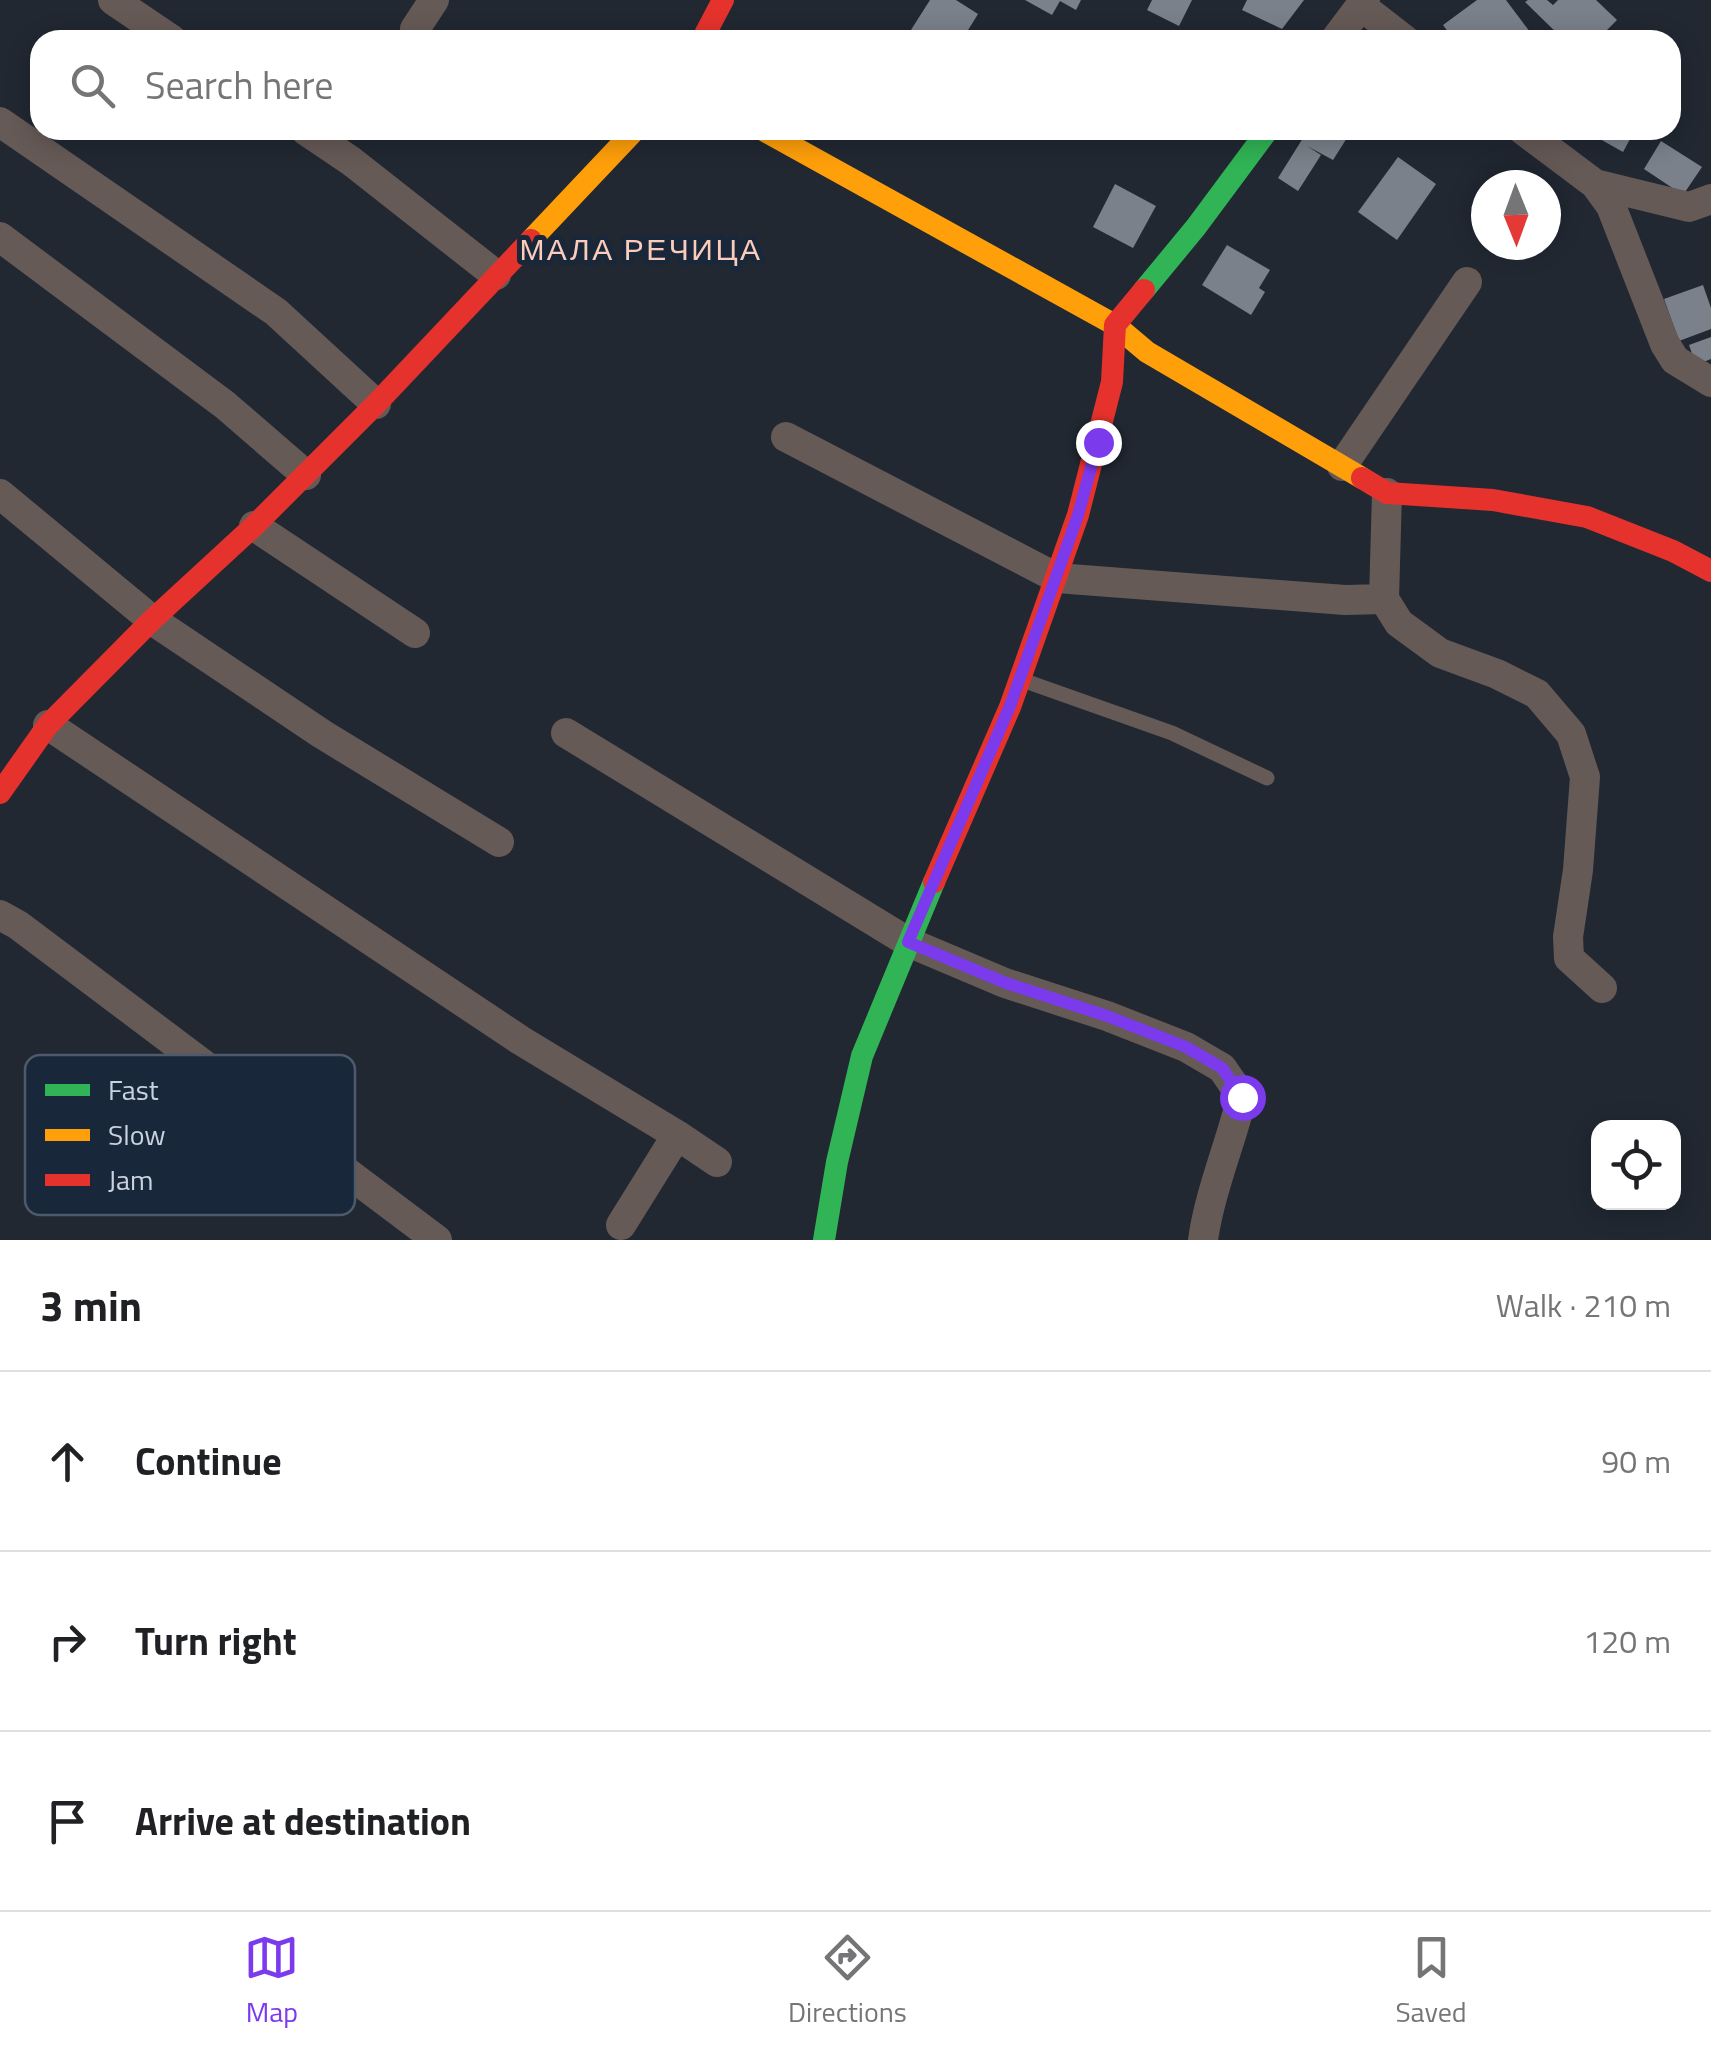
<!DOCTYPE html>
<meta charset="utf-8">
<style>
:root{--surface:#fff;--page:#f2f2f2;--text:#202124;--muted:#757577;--line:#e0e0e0;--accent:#7c3aed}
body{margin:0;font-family:"Titillium Web",sans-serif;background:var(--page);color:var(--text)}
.controls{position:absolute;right:30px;bottom:30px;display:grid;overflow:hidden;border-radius:20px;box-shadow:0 5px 25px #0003}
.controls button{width:90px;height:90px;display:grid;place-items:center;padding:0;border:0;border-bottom:2px solid var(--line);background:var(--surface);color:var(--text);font:50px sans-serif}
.compass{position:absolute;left:1471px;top:170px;width:90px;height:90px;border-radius:50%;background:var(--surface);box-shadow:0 5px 25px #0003;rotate:179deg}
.stop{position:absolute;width:30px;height:30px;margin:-22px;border:8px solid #7c3aed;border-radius:50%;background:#fff}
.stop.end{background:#7c3aed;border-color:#fff;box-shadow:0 2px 10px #0008}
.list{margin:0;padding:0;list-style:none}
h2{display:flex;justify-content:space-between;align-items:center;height:130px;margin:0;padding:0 40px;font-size:42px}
h2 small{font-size:32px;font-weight:400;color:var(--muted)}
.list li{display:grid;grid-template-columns:65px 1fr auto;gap:30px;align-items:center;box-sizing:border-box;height:180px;padding:0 40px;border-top:2px solid var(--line)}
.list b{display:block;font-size:38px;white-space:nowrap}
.list em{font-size:32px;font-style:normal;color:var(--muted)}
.icon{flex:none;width:55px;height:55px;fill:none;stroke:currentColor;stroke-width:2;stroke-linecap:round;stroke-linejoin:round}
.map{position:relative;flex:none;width:1711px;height:1240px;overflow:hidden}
.search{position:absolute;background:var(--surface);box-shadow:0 5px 25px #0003;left:30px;right:30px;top:30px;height:110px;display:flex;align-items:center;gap:25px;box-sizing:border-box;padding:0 35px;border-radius:30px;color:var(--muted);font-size:38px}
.sheet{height:670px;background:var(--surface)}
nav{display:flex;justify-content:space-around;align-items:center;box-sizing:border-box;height:140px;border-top:2px solid var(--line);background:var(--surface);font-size:28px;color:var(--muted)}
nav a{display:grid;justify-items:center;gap:5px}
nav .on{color:var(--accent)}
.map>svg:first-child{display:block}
.building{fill:#7a818a}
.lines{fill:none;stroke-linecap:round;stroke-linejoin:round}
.lane{stroke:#665a57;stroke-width:15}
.street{stroke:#665a57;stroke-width:30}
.fast{stroke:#30b455;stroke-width:22}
.slow{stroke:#ff9f0a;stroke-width:22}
.jam{stroke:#e5322d;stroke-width:22}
.route{stroke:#7c3aed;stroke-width:12}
.labels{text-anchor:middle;stroke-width:10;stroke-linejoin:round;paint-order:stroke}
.quarter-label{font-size:30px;letter-spacing:2.5px;fill:#fcccbb;stroke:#19273a}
.key{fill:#19273a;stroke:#4e5a6c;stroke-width:2.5}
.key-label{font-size:28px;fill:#c9d2df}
</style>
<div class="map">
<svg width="1711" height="1240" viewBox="0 0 1711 1240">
<rect width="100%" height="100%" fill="#212832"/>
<!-- building -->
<path class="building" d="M930,0H956L978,14L962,40H920L909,33Z
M1025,0H1081L1076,10L1060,1L1052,15Z
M1152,0H1192L1179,26L1147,10Z
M1247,0H1304L1282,29L1242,10Z
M1477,0H1506L1536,40H1454L1443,25Z
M1528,0H1547L1553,5L1558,0H1596L1617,20L1597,40H1564L1525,2Z
M1308,130H1352L1333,160L1307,146L1321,155L1298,191L1278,178Z
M1584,130H1635L1623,152Z
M1661,141L1702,167L1683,195L1644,169Z
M1398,157L1436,184L1397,240L1358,212Z
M1115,184L1156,206L1133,248L1093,227Z
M1227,245L1270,270L1259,288L1265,292L1251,315L1202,285Z
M1703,285L1711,308V329L1679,341L1664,299Z
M1711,337V359L1696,365L1689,345Z"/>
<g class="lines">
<!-- lane -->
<path class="lane" d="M1025,681L1172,733L1267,778"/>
<!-- street -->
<path class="street" d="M113,0L172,40
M1361,6L1405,40
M415,29L434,0
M1335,40L1365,0
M0,122L276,312L376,404
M305,130L351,161L496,275
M1523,130L1595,184L1611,206L1665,344L1675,360L1711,382
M1595,184L1689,207L1711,199
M0,237L225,405L306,475
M786,437L1057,578L1345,600L1384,599
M1342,466L1467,282
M1387,493L1384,599L1399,623L1440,653L1497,674L1537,694L1571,734L1585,777L1578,870L1568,937L1569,958L1602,988
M0,494L152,620L322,734L499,842
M254,526L415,633
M48,725L520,1040L677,1135L717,1162
M566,733L908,942L1005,983L1107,1016L1186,1047L1222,1068L1242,1097C1230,1145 1210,1191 1203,1240
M0,915L18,925L437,1240
M621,1225L677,1135"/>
<!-- fast -->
<path class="fast" d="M1144,290L1196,227L1268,130
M824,1240L837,1162L862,1056L934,882"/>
<!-- slow -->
<path class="slow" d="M763,130L1115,325L1147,352L1362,478
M531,240L635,130"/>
<!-- jam -->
<path class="jam" d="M702,40L723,0
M1362,478L1387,493L1493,500L1587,517L1673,551L1711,571
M0,793L48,725L152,620L254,526L376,404L531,240
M934,882L1010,707L1078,515L1112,382L1115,325L1144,290"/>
</g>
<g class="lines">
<!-- route -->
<path class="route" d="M1098,442L1078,515L1010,706L908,942L1006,983L1107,1016L1186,1047L1222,1068L1242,1097"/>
</g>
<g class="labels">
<!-- quarter labels -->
<g class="quarter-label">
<text x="641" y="260">МАЛА РЕЧИЦА</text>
</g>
</g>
<!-- legend -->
<rect x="25" y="1055" width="330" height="160" rx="15" class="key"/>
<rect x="45" y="1084" width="45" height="12" fill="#30b455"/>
<rect x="45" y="1129" width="45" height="12" fill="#ff9f0a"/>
<rect x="45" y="1174" width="45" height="12" fill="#e5322d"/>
<g class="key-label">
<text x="108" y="1100">Fast</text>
<text x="108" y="1145">Slow</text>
<text x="108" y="1190">Jam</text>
</g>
</svg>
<div class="controls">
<button><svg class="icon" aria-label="locate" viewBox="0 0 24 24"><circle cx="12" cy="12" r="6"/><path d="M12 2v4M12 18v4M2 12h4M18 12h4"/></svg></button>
</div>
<svg class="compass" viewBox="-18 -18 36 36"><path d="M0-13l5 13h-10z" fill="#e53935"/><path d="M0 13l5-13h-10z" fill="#757577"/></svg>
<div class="stop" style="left:1242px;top:1097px"></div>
<div class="stop end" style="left:1098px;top:442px"></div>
<div class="search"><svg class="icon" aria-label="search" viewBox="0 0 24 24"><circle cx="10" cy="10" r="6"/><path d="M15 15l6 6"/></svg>Search here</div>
</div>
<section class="sheet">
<h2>3 min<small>Walk · 210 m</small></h2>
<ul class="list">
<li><svg class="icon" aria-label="ahead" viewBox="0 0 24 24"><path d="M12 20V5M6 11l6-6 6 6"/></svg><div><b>Continue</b></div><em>90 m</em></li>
<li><svg class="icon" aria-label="right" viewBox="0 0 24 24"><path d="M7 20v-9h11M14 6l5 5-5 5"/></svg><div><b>Turn right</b></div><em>120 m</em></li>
<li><svg class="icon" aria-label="arrive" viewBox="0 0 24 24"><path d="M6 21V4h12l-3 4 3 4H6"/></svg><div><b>Arrive at destination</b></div></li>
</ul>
</section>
<nav>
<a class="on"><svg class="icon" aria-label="map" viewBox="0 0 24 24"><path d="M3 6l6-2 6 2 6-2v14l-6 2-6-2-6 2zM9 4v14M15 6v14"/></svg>Map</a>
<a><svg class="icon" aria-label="directions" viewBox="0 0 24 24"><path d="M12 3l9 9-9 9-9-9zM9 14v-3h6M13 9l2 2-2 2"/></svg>Directions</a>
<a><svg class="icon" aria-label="saved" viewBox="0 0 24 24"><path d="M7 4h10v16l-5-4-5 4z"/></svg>Saved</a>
</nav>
